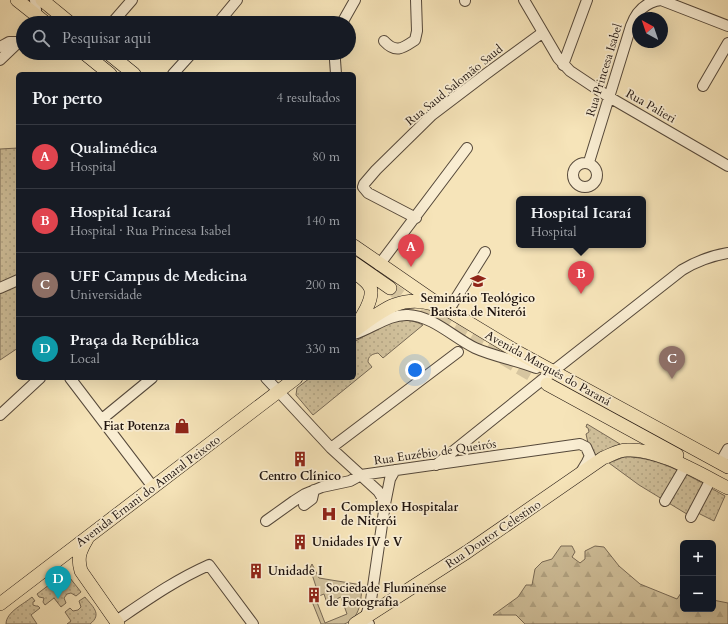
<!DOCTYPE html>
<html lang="pt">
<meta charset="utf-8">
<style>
:root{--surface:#171b24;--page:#20242c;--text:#f1f3f6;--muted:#9ea1a6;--line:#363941;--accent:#c59692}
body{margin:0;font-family:Cardo,serif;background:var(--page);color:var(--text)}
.controls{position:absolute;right:12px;bottom:12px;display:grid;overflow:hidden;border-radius:6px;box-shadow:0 4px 16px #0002}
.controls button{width:36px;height:36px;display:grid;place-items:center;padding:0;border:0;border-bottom:1px solid var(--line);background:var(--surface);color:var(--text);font:20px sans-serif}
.compass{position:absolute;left:632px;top:12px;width:36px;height:36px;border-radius:50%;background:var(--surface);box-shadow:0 4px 16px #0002;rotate:320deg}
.you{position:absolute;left:415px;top:370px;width:14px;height:14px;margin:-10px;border:3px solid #fff;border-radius:50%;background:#1a73e8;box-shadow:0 0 0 6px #1a73e833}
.badge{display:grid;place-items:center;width:26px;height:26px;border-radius:50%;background:var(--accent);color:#fff;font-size:13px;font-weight:700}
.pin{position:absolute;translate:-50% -33px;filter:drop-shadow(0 1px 2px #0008)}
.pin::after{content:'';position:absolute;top:21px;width:14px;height:12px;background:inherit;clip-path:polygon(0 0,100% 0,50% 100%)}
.popup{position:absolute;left:516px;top:196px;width:130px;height:52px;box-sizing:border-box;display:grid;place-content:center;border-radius:6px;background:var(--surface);filter:drop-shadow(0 1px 3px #0005);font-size:13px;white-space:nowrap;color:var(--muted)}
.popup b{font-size:15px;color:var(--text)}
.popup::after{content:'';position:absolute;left:50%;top:100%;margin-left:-8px;border:8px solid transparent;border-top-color:var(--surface)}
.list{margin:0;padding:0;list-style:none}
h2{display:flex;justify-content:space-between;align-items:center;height:52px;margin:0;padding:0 16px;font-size:17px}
h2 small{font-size:13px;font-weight:400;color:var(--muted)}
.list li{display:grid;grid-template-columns:26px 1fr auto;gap:12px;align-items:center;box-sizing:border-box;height:64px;padding:0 16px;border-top:1px solid var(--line)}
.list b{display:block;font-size:15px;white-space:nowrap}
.list p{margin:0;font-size:13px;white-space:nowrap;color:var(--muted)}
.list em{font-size:13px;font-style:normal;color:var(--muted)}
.icon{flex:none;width:22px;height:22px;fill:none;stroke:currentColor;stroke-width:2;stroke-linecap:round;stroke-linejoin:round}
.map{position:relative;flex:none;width:728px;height:624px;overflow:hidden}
.search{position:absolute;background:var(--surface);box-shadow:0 4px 16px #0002;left:16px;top:16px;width:340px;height:44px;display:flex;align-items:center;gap:10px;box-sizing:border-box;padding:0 14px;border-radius:22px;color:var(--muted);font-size:15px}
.panel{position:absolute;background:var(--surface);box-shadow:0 4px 16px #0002;left:16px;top:72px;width:340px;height:308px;border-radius:6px}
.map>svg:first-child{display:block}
.grass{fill:url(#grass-dots);stroke:#786a56}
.forest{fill:url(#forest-firs);stroke:#786a56}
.garden{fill:#d1c19c;stroke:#786a56}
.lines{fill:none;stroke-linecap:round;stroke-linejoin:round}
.major-tunnel{stroke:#d6c5a0;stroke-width:13;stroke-dasharray:13 6;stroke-linecap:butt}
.minor-casing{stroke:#55483a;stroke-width:12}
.major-casing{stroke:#1f140f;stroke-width:14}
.minor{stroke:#f9edd2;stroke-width:10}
.major{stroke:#f6e4b9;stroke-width:13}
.labels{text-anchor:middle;stroke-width:3.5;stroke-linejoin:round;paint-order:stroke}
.street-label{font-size:12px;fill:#1f140f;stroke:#f9edd2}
.poi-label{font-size:12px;font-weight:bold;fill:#1f140f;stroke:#f9edd2;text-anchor:start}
</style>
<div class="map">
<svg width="728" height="624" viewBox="0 0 728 624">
<defs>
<pattern id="grass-dots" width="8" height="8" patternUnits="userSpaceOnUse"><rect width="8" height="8" fill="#d1c19c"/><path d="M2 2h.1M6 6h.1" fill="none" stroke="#b3a585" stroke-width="1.8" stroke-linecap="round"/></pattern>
<pattern id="forest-firs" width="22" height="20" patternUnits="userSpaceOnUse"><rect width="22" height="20" fill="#d1c19c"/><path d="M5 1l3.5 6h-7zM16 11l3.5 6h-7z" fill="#b3a585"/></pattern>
</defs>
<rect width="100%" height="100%" fill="#f6e4b9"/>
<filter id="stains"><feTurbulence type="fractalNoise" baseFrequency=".005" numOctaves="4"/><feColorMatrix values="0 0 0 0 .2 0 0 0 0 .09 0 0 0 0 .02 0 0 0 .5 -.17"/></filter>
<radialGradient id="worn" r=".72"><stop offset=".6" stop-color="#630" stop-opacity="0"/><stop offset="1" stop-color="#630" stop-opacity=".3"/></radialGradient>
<!-- grass -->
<path class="grass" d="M18,148V348L0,360V149Z
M399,320C408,320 415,321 423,325L383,358L378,353C372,354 368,356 368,362L372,367L313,415L296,395L297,388L310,378H354V342L380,327Z
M587,424L620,444L593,460V450L588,443L586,434L589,432L588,428L586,427Z
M624,457C659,456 695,479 725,496L714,521L698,513L695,519L639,485L609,463Z
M61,576H67L70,578L81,592L76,596L71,593L67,594L64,598L66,603L61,607L54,598L45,605L43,602L44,598L39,597L37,594Z
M32,597L35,601L33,602V605L36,606H38L40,608L31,615L37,624H6C6,612 24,604 32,597Z
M85,597C92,606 103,614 90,624H67L71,621L65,612L70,608L73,611L78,610L81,607L79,601Z"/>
<!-- forest -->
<path class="forest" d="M561,546H572L575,552L572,557L580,563L585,559V551L595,546L604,547L619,566L640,584L677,599L681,593H683V609H713V600L728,603V624H525L516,615H493L518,597L526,585H532L535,569L542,562L552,559Z"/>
<!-- garden -->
<path class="garden" d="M312,564L319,578L362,585C361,599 361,619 344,624C337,624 328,624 321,624L311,599L315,597L325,623L347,614L341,597L327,603L324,594L319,596L310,568Z"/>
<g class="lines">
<!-- major-tunnel -->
<path class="major-tunnel" d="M390,288L427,314L547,384"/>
<!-- minor casing -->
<g class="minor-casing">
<path id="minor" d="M35,0L37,20
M465,0V1
M524,0L558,58L570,71L609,97L728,166
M112,23L132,0
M218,23L237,0
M342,23L355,0
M384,41C396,54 403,48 415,40L417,31L416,0
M0,47L9,42H19
M335,53V60L336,74
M0,60L23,38
M563,65L587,0
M173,74L192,53
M703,86L728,43
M589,162L631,26C636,12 645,2 661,0L728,26
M573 175a12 12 0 1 1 24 0a12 12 0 1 1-24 0Z
M416,218L368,193L363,187L364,184L376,170L432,115L486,74L542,33
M379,265L467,148
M0,288L18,280
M448,311L485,252
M354,334C372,329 388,314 408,315C433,316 454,338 475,348C495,357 517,360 536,368
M70,378L153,487
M266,378L331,448L378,491C386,502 385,506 383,518L371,600L365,619L369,624
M0,415L40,378
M102,419L152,378
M331,448L458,352
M720,463L728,449
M436,465L552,372L682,270C697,261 710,256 728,253
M665,501L685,467
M385,504L390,479L395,470
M304,505L312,499L314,490
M691,517L711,479
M266,521L294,501L305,494L322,487L350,481L361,475L580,444L586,447L590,456L587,462L581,472
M116,621C147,600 175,580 209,565L253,624"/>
</g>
<!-- major casing -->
<g class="major-casing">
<path id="major" d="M17,0L46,23
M42,0L70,23
M84,53L110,74
M108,53L134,74
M354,246L441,306L519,353L728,467
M354,263L390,288
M354,272C359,276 367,281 370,287C375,298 361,319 354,328
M354,331C380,312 399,294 433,304
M547,384L677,455
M87,539C80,551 77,557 81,571L118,624
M0,604L296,378
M355,624L467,552L603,458C611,455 618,450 627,450C658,448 700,474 728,488"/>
</g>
<!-- minor -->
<use href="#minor" class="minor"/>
<!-- major -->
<use href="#major" class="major"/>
</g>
<!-- icons -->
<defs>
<g id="university-bare" transform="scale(1.2)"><path d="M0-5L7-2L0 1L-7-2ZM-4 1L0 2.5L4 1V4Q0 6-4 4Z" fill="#8f2418" stroke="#f9edd2" stroke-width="2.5" paint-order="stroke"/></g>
<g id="shop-bare" transform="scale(1.2)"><path d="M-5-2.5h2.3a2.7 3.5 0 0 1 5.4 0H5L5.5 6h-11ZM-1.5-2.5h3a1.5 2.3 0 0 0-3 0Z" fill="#8f2418" stroke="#f9edd2" stroke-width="2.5" paint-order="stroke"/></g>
<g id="building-bare" transform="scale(1.2)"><path d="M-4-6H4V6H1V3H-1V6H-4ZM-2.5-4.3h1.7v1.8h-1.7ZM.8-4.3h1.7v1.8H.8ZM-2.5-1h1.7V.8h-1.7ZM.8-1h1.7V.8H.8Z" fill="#8f2418" stroke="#f9edd2" stroke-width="2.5" paint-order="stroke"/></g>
<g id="hospital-bare" transform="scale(1.2)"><path d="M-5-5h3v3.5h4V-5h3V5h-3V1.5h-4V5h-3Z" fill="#8f2418" stroke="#f9edd2" stroke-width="2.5" paint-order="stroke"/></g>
</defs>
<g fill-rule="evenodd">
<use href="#university-bare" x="478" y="281"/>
<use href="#shop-bare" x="182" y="426"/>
<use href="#building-bare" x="300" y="459"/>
<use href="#hospital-bare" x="329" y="514"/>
<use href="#building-bare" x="300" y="542"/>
<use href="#building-bare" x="256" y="571"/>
<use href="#building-bare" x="314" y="595"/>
</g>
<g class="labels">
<!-- street labels -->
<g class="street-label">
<text transform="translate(604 70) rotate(-73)" y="4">Rua Princesa Isabel</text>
<text transform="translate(454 85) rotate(-39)" y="4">Rua Saud Salomão Saud</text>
<text transform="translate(651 106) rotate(30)" y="4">Rua Palieri</text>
<text transform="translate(548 368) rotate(29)" y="4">Avenida Marquês do Paraná</text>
<text transform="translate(435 452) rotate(-8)" y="4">Rua Euzébio de Queirós</text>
<text transform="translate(148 491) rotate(-37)" y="4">Avenida Ernani do Amaral Peixoto</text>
<text transform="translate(493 534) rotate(-34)" y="4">Rua Doutor Celestino</text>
</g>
<!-- poi labels -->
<g class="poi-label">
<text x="478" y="302" text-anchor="middle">Seminário Teológico<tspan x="478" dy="14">Batista de Niterói</tspan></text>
<text x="170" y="430" text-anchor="end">Fiat Potenza</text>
<text x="300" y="480" text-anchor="middle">Centro Clínico</text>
<text x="341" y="511">Complexo Hospitalar<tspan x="341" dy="14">de Niterói</tspan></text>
<text x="312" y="546">Unidades IV e V</text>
<text x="268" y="575">Unidade I</text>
<text x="326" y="592">Sociedade Fluminense<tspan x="326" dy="14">de Fotografia</tspan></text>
</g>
</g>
<rect width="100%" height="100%" filter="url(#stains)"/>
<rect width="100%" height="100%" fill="url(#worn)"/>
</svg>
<div class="controls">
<button>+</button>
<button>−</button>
</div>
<svg class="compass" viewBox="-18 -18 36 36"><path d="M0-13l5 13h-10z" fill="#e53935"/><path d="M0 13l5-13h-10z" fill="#9ea1a6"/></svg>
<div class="you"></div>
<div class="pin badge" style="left:411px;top:267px;background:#e0444e">A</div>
<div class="pin badge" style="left:581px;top:294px;background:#e0444e">B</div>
<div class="popup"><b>Hospital Icaraí</b>Hospital</div>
<div class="pin badge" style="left:672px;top:379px;background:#8d6e63">C</div>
<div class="pin badge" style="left:58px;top:599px;background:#0f9aa8">D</div>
<div class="search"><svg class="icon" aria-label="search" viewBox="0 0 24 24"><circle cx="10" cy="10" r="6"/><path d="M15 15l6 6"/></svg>Pesquisar aqui</div>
<section class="panel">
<h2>Por perto<small>4 resultados</small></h2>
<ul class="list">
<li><span class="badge" style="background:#e0444e">A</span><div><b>Qualimédica</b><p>Hospital</p></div><em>80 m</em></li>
<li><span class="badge" style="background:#e0444e">B</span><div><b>Hospital Icaraí</b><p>Hospital · Rua Princesa Isabel</p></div><em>140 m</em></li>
<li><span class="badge" style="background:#8d6e63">C</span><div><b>UFF Campus de Medicina</b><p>Universidade</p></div><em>200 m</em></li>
<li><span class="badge" style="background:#0f9aa8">D</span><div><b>Praça da República</b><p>Local</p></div><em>330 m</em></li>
</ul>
</section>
</div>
